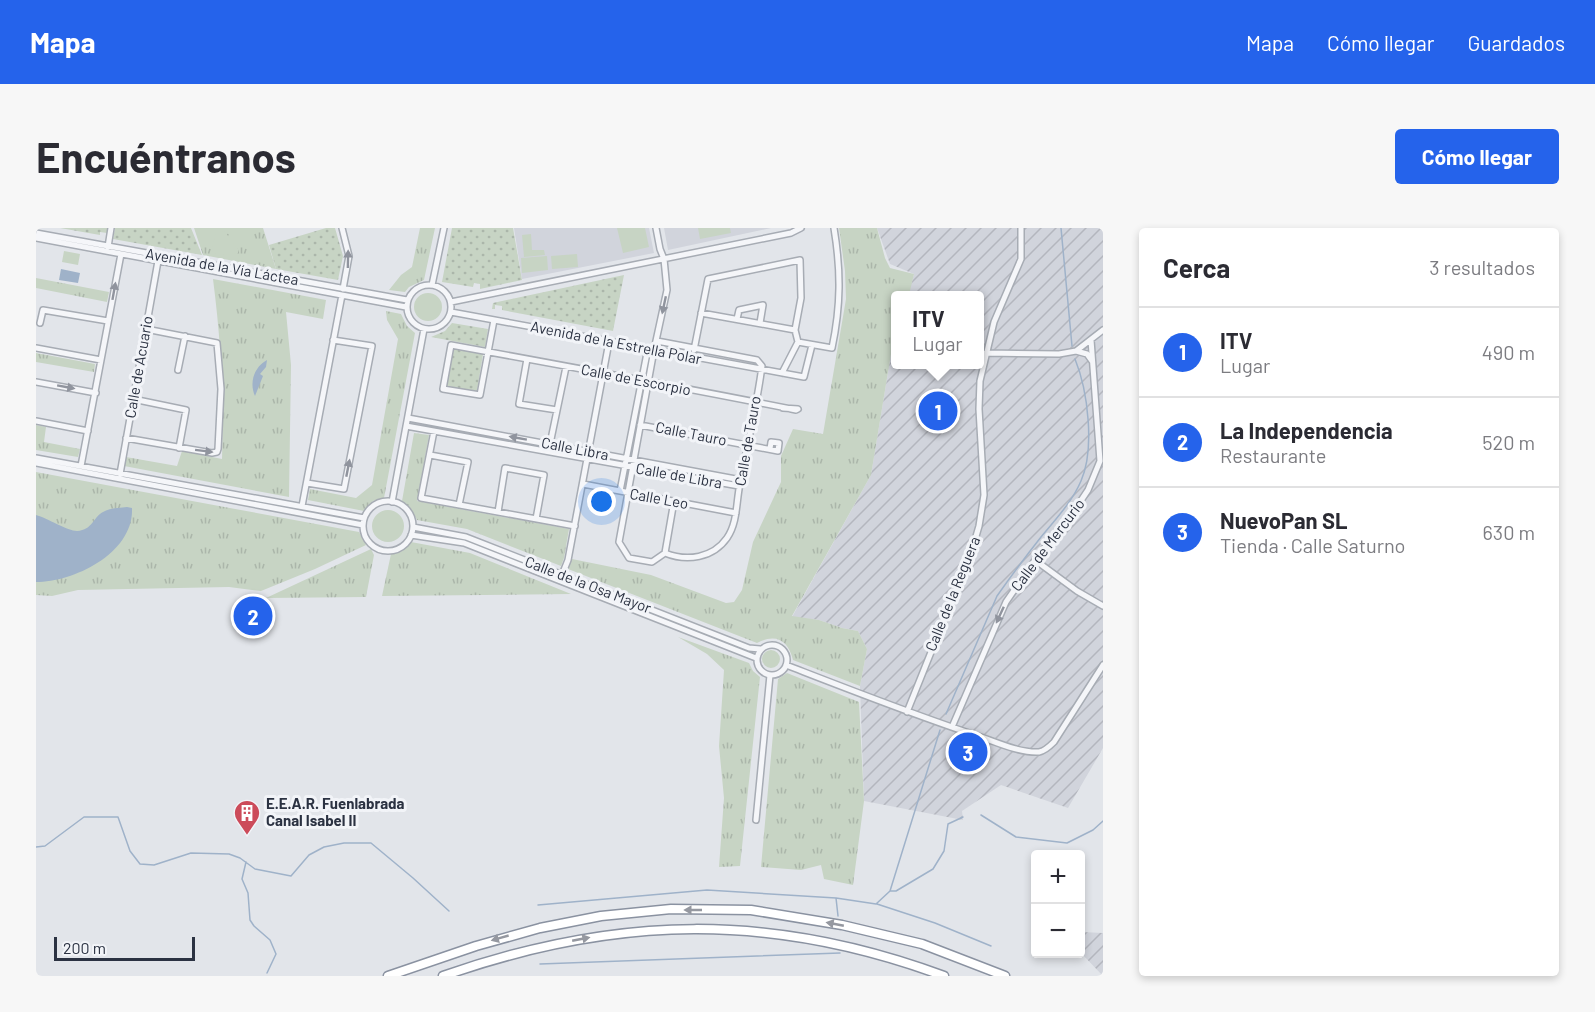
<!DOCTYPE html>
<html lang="es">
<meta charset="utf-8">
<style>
:root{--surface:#fff;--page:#f7f7f7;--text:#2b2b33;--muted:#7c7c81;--line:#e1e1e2;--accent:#2563eb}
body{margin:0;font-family:Barlow,sans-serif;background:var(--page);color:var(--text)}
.controls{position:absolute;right:18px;bottom:18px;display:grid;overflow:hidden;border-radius:6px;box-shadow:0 3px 9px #0003}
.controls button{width:54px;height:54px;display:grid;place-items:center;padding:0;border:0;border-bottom:2px solid var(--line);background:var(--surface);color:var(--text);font:30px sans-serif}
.scale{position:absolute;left:18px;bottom:15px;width:141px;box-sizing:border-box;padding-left:6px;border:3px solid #2b3242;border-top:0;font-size:16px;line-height:21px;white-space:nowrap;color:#2b3242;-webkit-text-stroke:4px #f2f4f8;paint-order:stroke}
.you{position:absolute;left:566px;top:274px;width:21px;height:21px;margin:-15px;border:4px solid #fff;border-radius:50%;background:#1a73e8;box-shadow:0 0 0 9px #1a73e833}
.badge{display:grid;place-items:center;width:39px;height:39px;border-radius:50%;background:var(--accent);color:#fff;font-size:20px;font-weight:700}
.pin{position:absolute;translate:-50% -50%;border:3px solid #fff;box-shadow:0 2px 6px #0006}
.popup{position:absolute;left:855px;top:63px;width:93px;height:78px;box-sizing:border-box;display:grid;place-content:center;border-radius:6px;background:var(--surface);filter:drop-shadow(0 2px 4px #0005);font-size:20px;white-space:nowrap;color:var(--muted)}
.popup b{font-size:22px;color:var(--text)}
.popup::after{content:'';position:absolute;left:50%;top:100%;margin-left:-12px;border:12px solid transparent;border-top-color:var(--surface)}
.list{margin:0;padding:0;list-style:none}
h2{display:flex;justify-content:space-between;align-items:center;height:78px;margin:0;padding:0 24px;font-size:26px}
h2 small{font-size:20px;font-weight:400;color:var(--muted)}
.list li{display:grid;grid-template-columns:39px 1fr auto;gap:18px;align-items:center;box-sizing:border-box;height:90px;padding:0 24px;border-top:2px solid var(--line)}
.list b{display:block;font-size:22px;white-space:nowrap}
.list p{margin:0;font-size:20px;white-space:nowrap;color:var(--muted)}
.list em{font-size:20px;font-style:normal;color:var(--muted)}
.map{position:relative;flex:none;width:1067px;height:748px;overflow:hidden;border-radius:6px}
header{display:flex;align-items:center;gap:36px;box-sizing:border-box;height:84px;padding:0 30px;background:var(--accent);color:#fff}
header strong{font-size:28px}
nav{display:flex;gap:33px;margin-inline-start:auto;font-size:21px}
.intro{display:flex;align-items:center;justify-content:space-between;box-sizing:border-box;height:144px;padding:0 36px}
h1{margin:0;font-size:42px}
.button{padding:15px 27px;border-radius:6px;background:var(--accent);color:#fff;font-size:21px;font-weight:700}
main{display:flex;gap:36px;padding:0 36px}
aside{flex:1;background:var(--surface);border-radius:6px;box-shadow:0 3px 9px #0003}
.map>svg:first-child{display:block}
.built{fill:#d1d4dc}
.industrial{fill:url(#industrial-furrows)}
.grass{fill:url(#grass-dots)}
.park{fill:url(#park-tufts)}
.garden{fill:#c7d4c4}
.water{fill:#9fb2c9}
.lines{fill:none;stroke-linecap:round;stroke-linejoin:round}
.stream{stroke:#9fb2c9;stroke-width:1.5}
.minor-casing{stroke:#a7acb4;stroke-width:8}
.highway-casing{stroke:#8a92a1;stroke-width:11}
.minor{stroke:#f5f6f9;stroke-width:5}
.highway{stroke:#fff;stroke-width:8}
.oneway{fill:#90949e}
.oneway2{fill:#9598a0}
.labels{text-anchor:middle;stroke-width:6;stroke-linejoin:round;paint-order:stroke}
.street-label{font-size:15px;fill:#2b3242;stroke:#f2f4f8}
.poi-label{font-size:15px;font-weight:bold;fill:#2b3242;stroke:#f2f4f8;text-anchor:start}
</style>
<header>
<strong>Mapa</strong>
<nav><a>Mapa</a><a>Cómo llegar</a><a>Guardados</a></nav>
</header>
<div class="intro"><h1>Encuéntranos</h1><a class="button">Cómo llegar</a></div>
<main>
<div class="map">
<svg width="1067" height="748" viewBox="0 0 1067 748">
<defs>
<pattern id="industrial-furrows" width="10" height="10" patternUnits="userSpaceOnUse" patternTransform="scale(1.5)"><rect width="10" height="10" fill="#d1d4dc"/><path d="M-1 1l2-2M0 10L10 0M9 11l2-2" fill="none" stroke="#b4b6be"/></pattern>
<pattern id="grass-dots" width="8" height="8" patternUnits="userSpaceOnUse" patternTransform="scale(1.5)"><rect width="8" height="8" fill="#c7d4c4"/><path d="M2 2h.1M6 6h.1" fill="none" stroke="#abb6aa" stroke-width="1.8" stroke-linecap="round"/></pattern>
<pattern id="park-tufts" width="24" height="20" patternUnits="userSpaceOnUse" patternTransform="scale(1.5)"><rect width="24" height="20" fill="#c7d4c4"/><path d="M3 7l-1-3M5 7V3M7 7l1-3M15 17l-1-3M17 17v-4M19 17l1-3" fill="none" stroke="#abb6aa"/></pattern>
</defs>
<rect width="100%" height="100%" fill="#e2e5ea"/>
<!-- built -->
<path class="built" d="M478,0H613L618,25L486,51Z
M628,0H735L632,22Z"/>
<!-- industrial -->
<path class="industrial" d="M841,0H1067V520L1032,580L965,557L926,583L927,592L828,573L824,458L831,421L822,403L806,400L783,392L756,389L835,247L855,126L860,109V136H944V68L872,67L878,46L854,36Z
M1046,704L1067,705V748L1045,725Z"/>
<!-- grass -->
<path class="grass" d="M24,0H72L71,5L64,4V7Z
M79,0H155L166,27L77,11Z
M290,0H299L307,28L302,52L240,41L233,17Z
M416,0H477L486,52L444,61V56L438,55L437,59L406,54Z
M588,47L577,103L466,82V78L459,77V81H456L457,75Z
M416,95L452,101L449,119L395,109L409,103Z
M417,121L447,126L441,163L411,158Z"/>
<!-- park -->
<path class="park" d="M158,0H227L240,41L167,27Z
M384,0H399L388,52L373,59L369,64L353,62L365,47L376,39Z
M803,0H841L849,30L854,40L878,46L873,67L860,68V110L855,126L835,247L756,388L783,392L806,400L822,403L831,421L824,458L757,432C752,412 740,405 721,415L532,341L536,331L615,347L690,375L698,374L706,362L717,314L745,254V228L757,201L787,206L810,71L809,43Z
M0,50L73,64L71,74L0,60Z
M177,51L290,72L287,91L250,84L255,137L253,269L88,238L90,229L141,238L146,223L186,231C188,169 185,113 177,51Z
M350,83L365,86L371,98L379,105L348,270L337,273L328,283L272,272L274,261L320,270L336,257L362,111L351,92Z
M0,125L59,136L58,144L0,134Z
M0,197L10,199L8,214L44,221L42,229L0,222Z
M378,205L393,207L381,273L533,301L528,330L525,338L431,301L381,292L374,280L366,273Z
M0,244L323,304L330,317L279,341L225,363L193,359L42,362L16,368L0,367Z
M375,314L434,325L535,366L346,368L355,326L366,323Z
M335,321L338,327L330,369L230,370Z
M642,409L713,435L717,443L724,449L704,638L683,639L688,570L683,518L688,442L671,426Z
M751,445L823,474L828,573L817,657L788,651L785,637L765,642L725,639L742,451Z"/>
<!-- garden -->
<path class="garden" d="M581,0H609L613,19L587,25Z
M662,0H694L695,5L664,11Z
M186,3L189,4L202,21V25L190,27L177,25L176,20L180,6Z
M495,6L496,22H508L509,27L488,29L486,7Z
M28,23L44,26L42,37L26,34Z
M541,26L542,39L516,41L515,28Z
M511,28L512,42L486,45L485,30Z
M378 79a14 14 0 1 1 28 0a14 14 0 1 1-28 0Z
M336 298a16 16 0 1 1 32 0a16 16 0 1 1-32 0Z
M726 431a9 9 0 1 1 18 0a9 9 0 1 1-18 0Z"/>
<!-- water -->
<path class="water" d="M25,41L44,45L42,55L23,52Z
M231,132L230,139L224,146L227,148L219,168C213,155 218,139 231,132Z
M91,279L96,280C98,325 38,354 0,354V287C11,290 32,303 41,303C57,302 57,289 67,284C73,280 84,280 91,279Z"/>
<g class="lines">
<!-- stream -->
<path class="stream" d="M1025,0L1036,118
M910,486L961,368C975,348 990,328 1005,309C1019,292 1036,274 1045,253C1059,221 1052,163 1039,131
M945,587L980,609L1031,615L1057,602L1067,593
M0,619L9,618L48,589H82L94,623L104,636L118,637L155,625L193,626L204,630L219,641L255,648L273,627L288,619L308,615H335L377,650L413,683
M210,634L206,651L212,665L214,692L218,698L234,712L240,726L231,745
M855,663H860L897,641L908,623L912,596L927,589
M841,676L899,695L955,718
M502,677L671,662L800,670
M802,688L800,670L840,676L854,663L904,502
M504,736L804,725"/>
<!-- minor casing -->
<g class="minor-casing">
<path id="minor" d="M306,0L313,28L307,61
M620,0L624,21L628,31L631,62L618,122L583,314L593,330L616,334L629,325
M0,5L371,72
M0,10L370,79
M72,19L75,0
M371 79a22 22 0 1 1 44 0a22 22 0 1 1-44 0Z
M396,57L408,0
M415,74L755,5L765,0
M415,84L768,149L776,117
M665,85L759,102
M701,91L703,82L727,77L724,95
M458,92L444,167L407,161L415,117C530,138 645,159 760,182L762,181L747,180
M4,95L7,82L72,93
M621,113L721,132L726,138C721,177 711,217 704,256C700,273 702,294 691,310C677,330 651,334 629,325
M0,120L65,132
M658,122L672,51L764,32L765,70L759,102L762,114
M1040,123L1051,126L1056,133
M950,125L1023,126L1040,123L1067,102
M491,131L483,176L521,182
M142,142L149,108
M746,145L762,114L796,120C805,77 805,43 798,0
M0,154L60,165
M97,171L150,182L143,220
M372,190L705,252
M0,193L52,203
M604,197L742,223L743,215L735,214L734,221
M370,198L703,258
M398,203L385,270L539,298
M90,210L176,225L181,224L182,221L185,161L181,115L110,101
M514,216L530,139
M394,227L432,234L423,277
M0,230L328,290
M0,235L327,297
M45,238L85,26
M84,246L122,33
M271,255L308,261L336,118L297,112
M547,256L700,285
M584,263L612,120
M327 298a25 25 0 1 1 50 0a25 25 0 1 1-50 0Z
M356,274L388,101
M266,278L306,67
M462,284L469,240L508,247L500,291
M377,299L430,309L713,420L724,421
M375,307L428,315L720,430
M629,325L638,273
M999,332L1041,363L1067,378
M526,347L532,332L573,114
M721 432a15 15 0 1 1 30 0a15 15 0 1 1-30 0Z
M750,437C812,461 873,485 936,506C956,512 981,525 1003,524C1009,523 1014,518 1018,514L1067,437
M871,484L936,322L943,298L948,267L943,181L944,153L958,94L985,31V0
M916,499L970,374L999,332L1040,280L1052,262L1064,233L1055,112
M720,592L734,447"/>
</g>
<!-- highway casing -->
<g class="highway-casing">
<path id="highway" d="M352,748L440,718L504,700L565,688L635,681L715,682L806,697L886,716L969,748
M407,748C581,687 735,684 908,748"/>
</g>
<!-- minor -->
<use href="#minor" class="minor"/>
<!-- highway -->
<use href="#highway" class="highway"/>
</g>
<!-- one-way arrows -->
<defs><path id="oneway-solid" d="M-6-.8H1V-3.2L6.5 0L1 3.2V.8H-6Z" transform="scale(1.5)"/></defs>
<g class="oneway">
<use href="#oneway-solid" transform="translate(312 31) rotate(-89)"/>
<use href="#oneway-solid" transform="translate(78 63) rotate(-80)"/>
<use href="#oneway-solid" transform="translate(628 77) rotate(102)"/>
<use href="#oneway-solid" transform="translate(30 159) rotate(10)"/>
<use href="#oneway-solid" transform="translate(482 210) rotate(-170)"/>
<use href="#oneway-solid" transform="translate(168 223) rotate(7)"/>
<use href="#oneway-solid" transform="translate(312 240) rotate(-79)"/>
<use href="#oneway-solid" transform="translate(964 387) rotate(115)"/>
</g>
<g class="oneway2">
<use href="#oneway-solid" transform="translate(657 682) rotate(-180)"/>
<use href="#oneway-solid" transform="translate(799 696) rotate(-169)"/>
<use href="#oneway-solid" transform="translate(464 710) rotate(164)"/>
<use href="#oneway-solid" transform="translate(545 711) rotate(-11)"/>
</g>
<!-- icons -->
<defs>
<g id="building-pin" transform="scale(1.35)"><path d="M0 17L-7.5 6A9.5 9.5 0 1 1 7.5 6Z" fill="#cc4b5a" stroke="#f2f4f8"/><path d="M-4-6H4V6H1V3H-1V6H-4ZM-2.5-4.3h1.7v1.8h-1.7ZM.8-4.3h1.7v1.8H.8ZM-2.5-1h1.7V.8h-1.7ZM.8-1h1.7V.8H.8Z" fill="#fff"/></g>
</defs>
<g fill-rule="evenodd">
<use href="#building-pin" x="211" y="585"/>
</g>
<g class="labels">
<!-- street labels -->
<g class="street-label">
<text transform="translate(186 39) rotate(10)" y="5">Avenida de la Vía Láctea</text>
<text transform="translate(580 115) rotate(11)" y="5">Avenida de la Estrella Polar</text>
<text transform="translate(103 139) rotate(-80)" y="5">Calle de Acuario</text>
<text transform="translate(600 152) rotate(11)" y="5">Calle de Escorpio</text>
<text transform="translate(655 206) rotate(11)" y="5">Calle Tauro</text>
<text transform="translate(712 213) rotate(-80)" y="5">Calle de Tauro</text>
<text transform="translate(539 221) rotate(11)" y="5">Calle Libra</text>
<text transform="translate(643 248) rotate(10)" y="5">Calle de Libra</text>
<text transform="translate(623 271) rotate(10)" y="5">Calle Leo</text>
<text transform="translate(1012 317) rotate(-53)" y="5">Calle de Mercurio</text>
<text transform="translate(552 357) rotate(21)" y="5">Calle de la Osa Mayor</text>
<text transform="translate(917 366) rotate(-68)" y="5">Calle de la Reguera</text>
</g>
<!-- poi labels -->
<g class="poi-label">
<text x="230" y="581">E.E.A.R. Fuenlabrada<tspan x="230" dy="17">Canal Isabel II</tspan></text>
</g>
</g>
</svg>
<div class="controls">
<button>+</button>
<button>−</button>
</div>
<div class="scale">200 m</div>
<div class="you"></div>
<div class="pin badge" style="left:902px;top:183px">1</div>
<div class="popup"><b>ITV</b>Lugar</div>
<div class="pin badge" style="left:217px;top:388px">2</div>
<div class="pin badge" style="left:932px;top:524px">3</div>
</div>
<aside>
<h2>Cerca<small>3 resultados</small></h2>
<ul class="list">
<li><span class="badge">1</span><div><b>ITV</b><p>Lugar</p></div><em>490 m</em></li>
<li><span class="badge">2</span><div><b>La Independencia</b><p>Restaurante</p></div><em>520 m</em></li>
<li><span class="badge">3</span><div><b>NuevoPan SL</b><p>Tienda · Calle Saturno</p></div><em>630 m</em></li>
</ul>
</aside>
</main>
